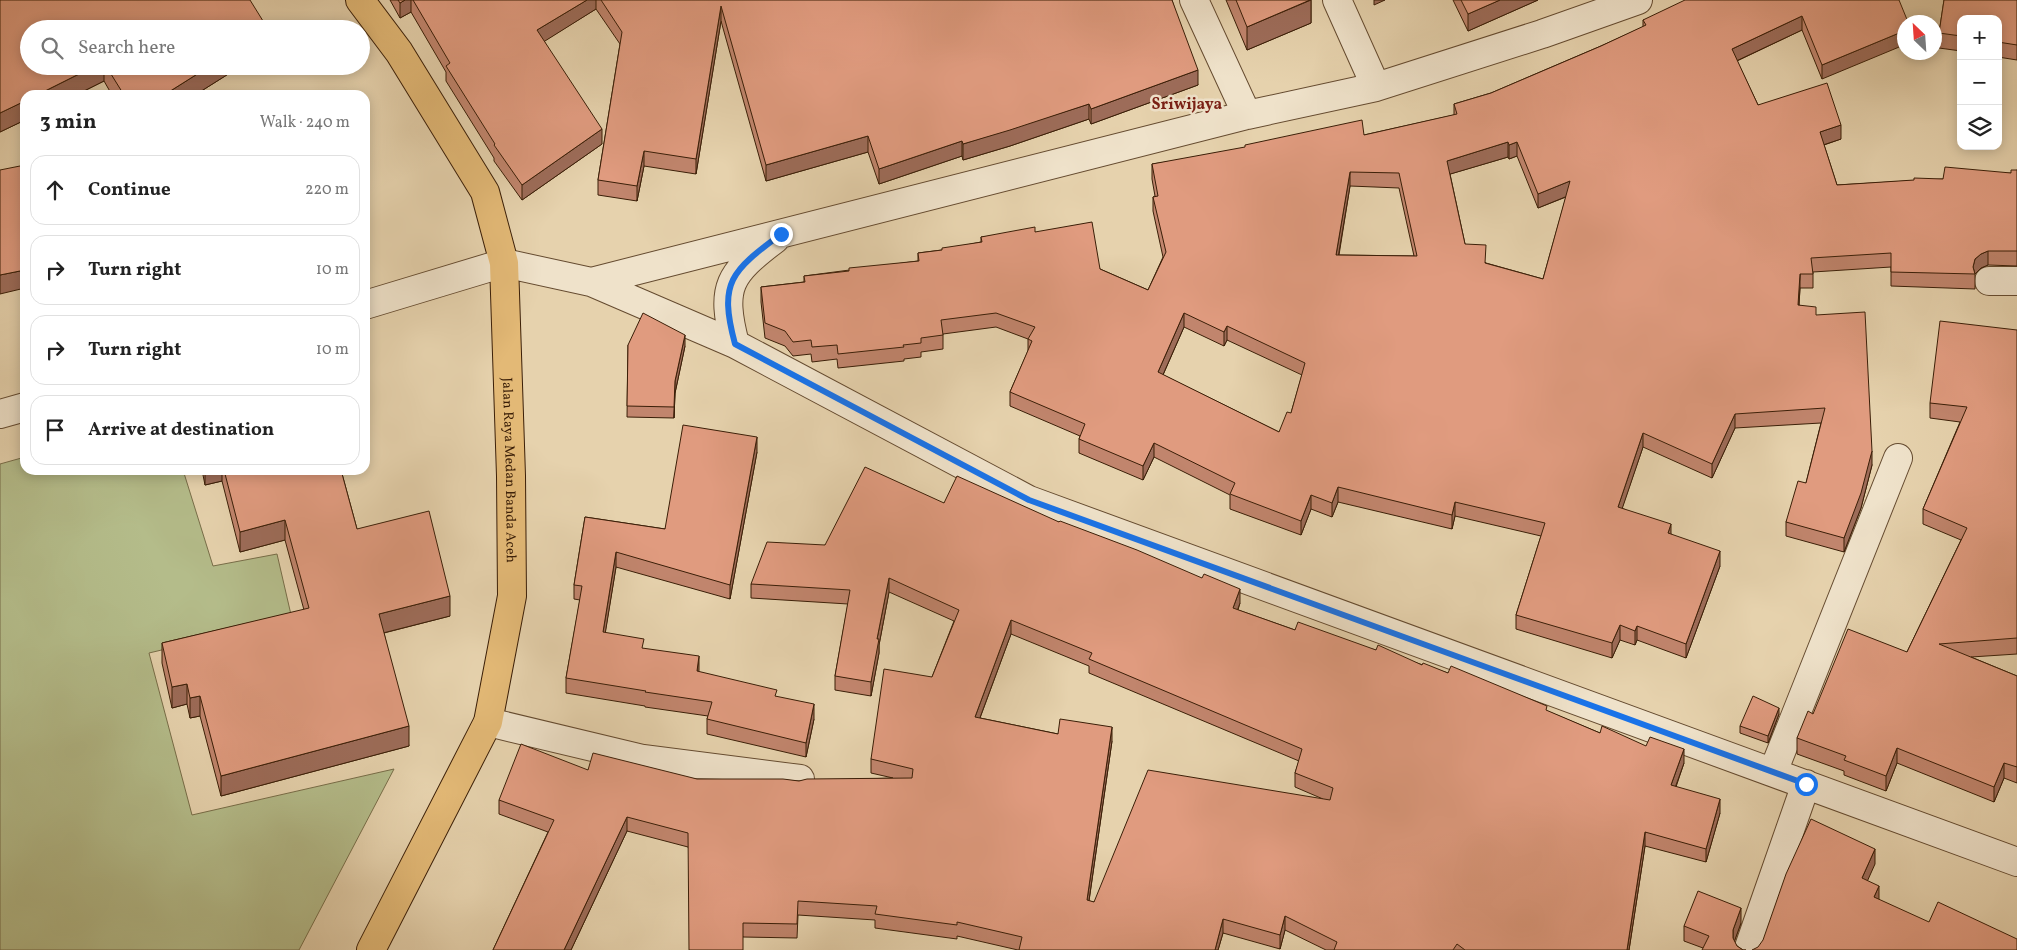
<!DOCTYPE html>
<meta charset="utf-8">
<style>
:root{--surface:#fff;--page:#f2f2f2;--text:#222;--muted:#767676;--line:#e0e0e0}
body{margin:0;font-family:Vollkorn,serif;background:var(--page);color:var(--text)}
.controls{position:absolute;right:15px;top:15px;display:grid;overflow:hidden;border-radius:10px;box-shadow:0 2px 12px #0003}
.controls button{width:45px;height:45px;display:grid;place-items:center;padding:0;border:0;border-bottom:1px solid var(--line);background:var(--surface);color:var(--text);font:25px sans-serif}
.compass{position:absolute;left:1897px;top:15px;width:45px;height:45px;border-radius:50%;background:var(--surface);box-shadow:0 2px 12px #0003;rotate:335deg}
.stop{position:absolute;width:15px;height:15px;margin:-11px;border:4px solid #1a73e8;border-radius:50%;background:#fff}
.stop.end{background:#1a73e8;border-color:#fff;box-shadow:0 1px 5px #0008}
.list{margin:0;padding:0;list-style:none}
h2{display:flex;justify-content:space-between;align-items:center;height:65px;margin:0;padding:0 20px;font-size:21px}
h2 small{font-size:16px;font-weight:400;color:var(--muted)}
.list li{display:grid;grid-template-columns:32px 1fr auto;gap:15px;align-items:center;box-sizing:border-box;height:70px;margin:0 10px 10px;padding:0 10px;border:1px solid var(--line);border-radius:15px}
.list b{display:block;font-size:19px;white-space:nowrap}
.list em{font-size:16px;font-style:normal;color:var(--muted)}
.icon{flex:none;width:28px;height:28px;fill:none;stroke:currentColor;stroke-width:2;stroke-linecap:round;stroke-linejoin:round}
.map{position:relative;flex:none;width:2017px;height:950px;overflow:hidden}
.search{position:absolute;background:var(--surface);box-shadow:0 2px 12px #0003;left:20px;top:20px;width:350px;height:55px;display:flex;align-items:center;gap:12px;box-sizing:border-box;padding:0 18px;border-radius:28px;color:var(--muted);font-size:19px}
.panel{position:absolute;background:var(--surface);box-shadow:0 2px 12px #0003;left:20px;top:90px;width:350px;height:385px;border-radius:15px}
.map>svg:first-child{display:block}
.green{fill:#b4bc8a;stroke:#776d48}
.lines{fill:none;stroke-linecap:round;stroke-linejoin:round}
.minor-casing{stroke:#654b30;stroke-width:30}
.highway-casing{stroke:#3a1e07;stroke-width:30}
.minor{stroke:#efe2ca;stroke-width:28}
.highway{stroke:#e3b976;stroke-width:28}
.wall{fill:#c1856d;stroke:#3a1e07;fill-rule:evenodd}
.shaded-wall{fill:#9d6c59;stroke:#3a1e07}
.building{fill:#e09b7f;stroke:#3a1e07;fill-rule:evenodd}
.route{stroke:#1a73e8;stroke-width:6}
.labels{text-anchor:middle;stroke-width:5;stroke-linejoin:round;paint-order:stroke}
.street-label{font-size:14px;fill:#3a1e07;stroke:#efe2ca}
.quarter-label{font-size:16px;font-weight:bold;fill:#7a1f14;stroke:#efe2ca}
</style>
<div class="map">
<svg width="2017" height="950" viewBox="0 0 2017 950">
<rect width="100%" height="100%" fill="#e6d2ad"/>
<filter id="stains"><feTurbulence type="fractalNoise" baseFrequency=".004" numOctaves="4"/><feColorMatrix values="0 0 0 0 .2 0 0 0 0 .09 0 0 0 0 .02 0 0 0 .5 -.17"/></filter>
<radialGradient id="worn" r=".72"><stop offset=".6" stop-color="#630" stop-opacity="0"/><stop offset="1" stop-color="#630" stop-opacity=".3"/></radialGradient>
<!-- green -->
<path class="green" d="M25,457V470H183L213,566L277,554L292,619L149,653L192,815L394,769L299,950H0V464Z"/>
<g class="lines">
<!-- minor casing -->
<g class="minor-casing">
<path id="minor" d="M1194,0L1247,115
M1337,0L1376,87
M1989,281H2017
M591,282L1247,115L1376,87L1542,34L1638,0
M365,305L504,263L591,282L735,344L1029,500L2017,862
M735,344C720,286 729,274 775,239
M0,414L25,407
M488,722L643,759L800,779
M1773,772L1898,458
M1748,950L1806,784"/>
</g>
<!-- highway casing -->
<g class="highway-casing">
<g id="highway">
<path id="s1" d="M360,0L399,52L485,192L504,263L511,476L512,596L488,722L371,950"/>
</g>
</g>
<!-- minor -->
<use href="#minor" class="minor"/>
<!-- highway -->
<use href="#highway" class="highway"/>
</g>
<!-- wall -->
<path class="wall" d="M0,0L29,66H241L195,95H112L104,81L76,95H25V120L0,132Z
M390,0H1172L1198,85L1091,124L1089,119L1010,146L963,160L962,156L879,184L868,152L766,181L721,21L696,174L644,166L637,201L598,195V180L620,44L596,9L544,41L602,144L522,200L494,161V158L446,81V72L411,12L400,18Z
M1226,0H1311V23L1247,50Z
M1453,0H1538L1468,31Z
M1899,0L1822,79L1802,30L1737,61L1758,105L1841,139L1824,145L1837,185L1943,179L2011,173L2017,170V266L1988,265L1981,268L1975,274V289L1891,286V267L1813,272V288H1800L1799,305L1816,315L1872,465L1861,508L1844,552L1786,536V522L1806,483L1821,423L1735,428L1712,478L1643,447L1622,508L1671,534L1720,566L1686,658L1637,640L1635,645L1620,640L1612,658L1516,629V615L1541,536L1455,516L1452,529L1338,502L1332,517L1311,509L1301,535L1230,509V495L1154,457L1143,480L1079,453V439L1080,436L1010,406V392L1028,351V339L996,327L943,334V349L921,352V357L904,359V361L838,368L837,359L812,362L811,354L793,356L785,346L765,338L761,302V287L804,282V276L918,261V253L942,250L981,242V237L1035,232L1100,269L1148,290L1163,257L1153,211V197L1155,196L1152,179V164L1364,135L1454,115V104L1491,93L1601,46L1643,27V20ZM1517,156L1538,208L1566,197L1543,279L1486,263L1465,244L1450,174L1508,157L1509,159ZM1350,186L1399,188L1414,256L1339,255ZM1184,327L1224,346L1227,340L1302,375L1291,413L1279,432L1163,375Z
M1944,0H2017V60L1998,57V19H1961V51L1939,48V33Z
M2017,330V654L1971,657L2017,676V783L2004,778L1994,802L1897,763L1886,791L1844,775V771L1797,754V738L1813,714L1907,652L1961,540L1923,524V509L1960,422L1930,418V403Z
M628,345L685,346L675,393L674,418L627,417Z
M757,452L730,599L616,567L605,633L699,672L777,697L814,719L806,757L707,734V719L708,716L645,707V706L566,693V678L580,600L574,599V585L585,517L665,529Z
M202,470H341L357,529L450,616L384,633L409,746L221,796L200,716L190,718L187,704L172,708L162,663V643L304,610L285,540L240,552L222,481L205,485Z
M944,503L1059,522L1240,603L1238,610L1295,630L1376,650L1448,673L1547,711L1600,733L1684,763L1676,787L1720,813L1706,862L1645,846L1629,950H1326L1285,930L1280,949L1223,933L1218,950H1018L957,936V939L875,928V920L798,915L797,938L743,937L688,847L627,831L571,950H493L548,832L499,814V800L588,770L697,779L799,781L893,778L871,773V759L932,677L954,621L889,592L879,645V653L871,696L835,690V676L848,604L751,598V584L825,545ZM1011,634L1089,666V673L1299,761L1295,773V787L1323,799L1094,902L1089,901L1112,741L1058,734L980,718Z
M1779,714L1768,743L1740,733V726Z
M1741,923L1734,942L1737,946L1743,950L1703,948L1684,941V926Z"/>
<!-- shaded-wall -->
<path class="shaded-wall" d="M405,0H411V12L400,18V3Z
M587,0H596V9L537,46V30Z
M1311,0V23L1247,50V27Z
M1374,0H1385L1374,5Z
M1500,0H1538L1468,31V14Z
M721,6V21L696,174V159Z
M1802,16V30L1732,63V49Z
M1904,31V45L1822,79V65Z
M95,66H104V81L76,95H37Z
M210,66H241L195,95H164Z
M1198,70V85L1091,124V109Z
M25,101V120L0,132V113Z
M1089,104V119L1010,146L963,160V144Z
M1841,125V139L1820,146V132Z
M602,129V144L522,200V185Z
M868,136V152L766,181V165Z
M962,141V156L879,184V169Z
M1508,142V157L1447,175V161Z
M1517,142V156L1509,159V145Z
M644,151V166L637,201V186Z
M1350,172V186L1336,270V255Z
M1570,181V195L1538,208V194Z
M1988,251V265L1981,268L1975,274L1973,267L1975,259L1981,254Z
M25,270V288L0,294V275Z
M1800,274V288L1798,319V305Z
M1184,313V327L1158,386V372Z
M1227,326V340L1224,346V332Z
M685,335V346L675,393L674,418L675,381Z
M1735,414V428L1712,478V464Z
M1643,433V447L1618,521V507Z
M757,437V452L730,599V585Z
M1154,443V457L1143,480V466Z
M1872,451V465L1861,508L1844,552V538Z
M205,470H222V481L205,485Z
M1338,487V502L1332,517V503Z
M1311,495V509L1301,535V521Z
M1455,502V516L1452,529V515Z
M285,520V540L240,552V532Z
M1671,524V538L1668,533Z
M1720,551V566L1686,658V644Z
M616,552V567L603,647V632Z
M889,578V592L879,645V653L871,696V682L877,639Z
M1240,589V603L1233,622V608Z
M450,596V616L379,634V614Z
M1011,620V634L975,731V717Z
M1620,625V640L1612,658V643Z
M1637,626V640L1635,645V631Z
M699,656V670L697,686V671Z
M187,684V704L172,708V687Z
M200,696V716L190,718V698Z
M814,704V719L806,757V743Z
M1779,708V714L1768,743V736Z
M409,726V746L221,796V776Z
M1112,727V741L1087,914V900Z
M1897,748V763L1886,791V776Z
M1684,749V763L1671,799V785Z
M2004,763V778L1994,802V787Z
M1720,799V813L1706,862V849Z
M627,817V831L571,950H564Z
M1645,832V846L1629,950H1627Z
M1875,849V864L1862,893V878Z
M1879,886V901L1874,897Z
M1741,908V923L1733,945V950V930Z
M1285,916V930L1280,949V935Z
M1223,919V933L1218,950H1215Z"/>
<!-- building -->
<path class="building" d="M0,0H250L268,29H29V66H95L37,95H25V101L0,113Z
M398,0H405L400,3Z
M413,0H587L537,30L602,129L522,185L494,145L495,144L446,66L450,63Z
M601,0H1172L1198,70L1091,109L1089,104L1010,130L963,144L962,141L879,169L868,136L766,165L721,6L696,159L644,151L637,186L598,180L622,32Z
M1236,0H1310L1247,27Z
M1461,0H1500L1468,14Z
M1685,0H1899L1908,22H1904V31L1822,65L1802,16L1732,49L1758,105L1827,83L1841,125L1820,132L1837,185L1914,180V178L1943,179L1945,167L2011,173V170H2017V251H1988L1981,254L1975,259L1973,267L1975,274L1891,272V253L1811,258L1813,274H1800L1798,305L1816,307V315L1865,312L1872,451L1861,493L1844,538L1786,522L1798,481L1806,483L1825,408L1735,414L1712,464L1643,433L1618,507L1671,524L1668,533L1720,551L1686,644L1637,626L1635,631L1620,625L1612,643L1516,615L1545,523L1455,502L1452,515L1338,487L1332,503L1311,495L1301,521L1230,494L1235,483L1154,443L1143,466L1079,439L1085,424L1010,392L1032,341L1028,339L1035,327L996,313L941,320L943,335L921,338V343L903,345L904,347L838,354L837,345L812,347L811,340L793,342L785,331L765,323L761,287L805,282L804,276L849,271V268L919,261L918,253L942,250V248L982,242L981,237L1035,227V232L1092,222L1100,269L1148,290L1166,252L1153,197L1158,196L1152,164L1245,147V145L1362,120L1364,135L1457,114L1454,104L1491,93L1601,46L1646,25L1643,20ZM1508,142L1509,145L1517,142L1538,194L1570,181L1543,279L1485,263L1486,245L1465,244L1447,161ZM1350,172L1399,173L1417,256L1336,255ZM1184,313L1224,332L1227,326L1305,363L1291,413L1287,412L1279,432L1158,372Z
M1944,0H2017V45L1998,42V19H1961V36L1939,33Z
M106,66H210L164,95H124Z
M25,165V270L0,275V170Z
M643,313L685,335L675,381L674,407L627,406L628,345Z
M1940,321L2017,330V638L1939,644L2017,676V767L2004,763L1994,787L1897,748L1886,776L1844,760L1846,756L1797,738L1808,711L1813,714L1848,629L1907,652L1967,528L1923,509L1967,407L1930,403Z
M683,425L757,437L730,585L616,552L603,632L644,639L642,648L699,656L697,671L777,690L775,696L814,704L806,743L707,719L712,702L645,692L646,691L566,678L582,586L574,585L585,517L665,529Z
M865,467L944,503L957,476L1059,522L1060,521L1137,550L1202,578L1204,574L1240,589L1233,608L1295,630L1298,622L1376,650L1378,645L1422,665L1423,663L1448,673L1451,666L1547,706L1546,710L1600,733L1602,726L1646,746L1650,737L1684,749L1671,785L1720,799L1706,849L1645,832L1627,950H1465L1457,944L1453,950H1334L1337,942L1285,916L1280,935L1223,919L1215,950H1019L1022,937L957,922V925L875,914L877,906L798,901L797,924L743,923V950H689L688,833L627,817L564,950H493L554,820L499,800L521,744L588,770L593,753L697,779H783L799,781L807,779L912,778L913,769L871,759L884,669L932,677L959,610L889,578L877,639H879L871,682L835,676L850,590L751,584L767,542L825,545ZM1011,620L1092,653L1089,659L1302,749L1295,773L1333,788L1330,800L1148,770L1094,902L1087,900L1112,727L1060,719L1058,734L975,717Z
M224,470H341L357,529L429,511L450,596L379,614L409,726L221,776L200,696L190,698L187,684L172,687L162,643L309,608L285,520L240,532Z
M1753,696L1779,708L1768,736L1740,726Z
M1811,819L1875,849L1862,878L1879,886L1874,897L1929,922L1938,902L2017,939V950H1752L1758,947L1763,940L1786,874Z
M1698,891L1741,908L1733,930V938L1737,946L1743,950H1746H1702L1709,936L1684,926Z"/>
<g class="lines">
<!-- route -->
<path class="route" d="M781,234C732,271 718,281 735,344L1029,500L1806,784"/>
</g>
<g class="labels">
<!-- street labels -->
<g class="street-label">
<text dy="5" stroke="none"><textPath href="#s1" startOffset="510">Jalan Raya Medan Banda Aceh</textPath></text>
</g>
<!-- quarter labels -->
<g class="quarter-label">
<text x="1187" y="109">Sriwijaya</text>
</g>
</g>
<rect width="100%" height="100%" filter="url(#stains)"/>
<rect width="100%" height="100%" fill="url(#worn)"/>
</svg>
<div class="controls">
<button>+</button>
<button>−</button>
<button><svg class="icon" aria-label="layers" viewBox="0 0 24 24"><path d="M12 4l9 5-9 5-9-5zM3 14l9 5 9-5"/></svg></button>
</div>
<svg class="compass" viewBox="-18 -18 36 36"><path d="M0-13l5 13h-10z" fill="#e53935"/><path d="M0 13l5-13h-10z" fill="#767676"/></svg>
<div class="stop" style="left:1806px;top:784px"></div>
<div class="stop end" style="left:781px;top:234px"></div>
<div class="search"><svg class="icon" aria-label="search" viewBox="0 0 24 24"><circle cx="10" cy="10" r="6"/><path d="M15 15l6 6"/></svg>Search here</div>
<section class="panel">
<h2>3 min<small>Walk · 240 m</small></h2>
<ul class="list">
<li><svg class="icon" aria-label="ahead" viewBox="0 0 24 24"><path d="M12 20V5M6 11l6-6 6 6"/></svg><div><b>Continue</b></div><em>220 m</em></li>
<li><svg class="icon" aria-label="right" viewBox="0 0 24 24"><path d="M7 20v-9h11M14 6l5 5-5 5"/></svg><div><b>Turn right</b></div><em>10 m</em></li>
<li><svg class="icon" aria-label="right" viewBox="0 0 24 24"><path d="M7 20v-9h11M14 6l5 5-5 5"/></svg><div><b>Turn right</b></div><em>10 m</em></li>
<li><svg class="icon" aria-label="arrive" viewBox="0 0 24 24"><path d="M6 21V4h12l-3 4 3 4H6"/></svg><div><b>Arrive at destination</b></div></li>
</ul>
</section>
</div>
